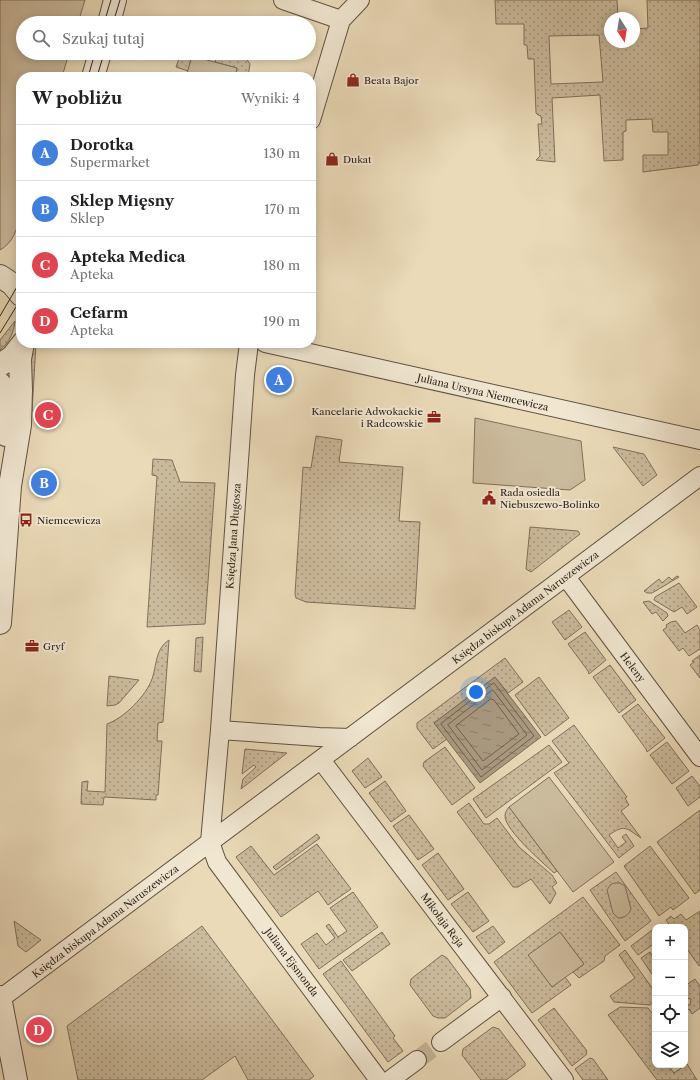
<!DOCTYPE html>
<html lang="pl">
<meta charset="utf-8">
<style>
:root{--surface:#fff;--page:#f2f2f2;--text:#202124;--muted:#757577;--line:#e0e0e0;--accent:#0f766e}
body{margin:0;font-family:"Libre Caslon Text",serif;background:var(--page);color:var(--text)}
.controls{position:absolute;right:12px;bottom:12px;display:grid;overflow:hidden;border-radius:8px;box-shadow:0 2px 10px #0003}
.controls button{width:36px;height:36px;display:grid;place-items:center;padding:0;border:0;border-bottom:1px solid var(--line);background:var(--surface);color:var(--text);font:20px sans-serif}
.compass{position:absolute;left:604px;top:12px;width:36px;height:36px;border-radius:50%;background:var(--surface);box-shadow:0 2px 10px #0003;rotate:168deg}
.you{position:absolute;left:476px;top:692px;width:14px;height:14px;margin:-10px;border:3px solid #fff;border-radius:50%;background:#1a73e8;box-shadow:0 0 0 6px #1a73e833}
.badge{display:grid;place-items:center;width:26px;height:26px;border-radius:50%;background:var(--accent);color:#fff;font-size:13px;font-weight:700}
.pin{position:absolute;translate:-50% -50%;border:2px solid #fff;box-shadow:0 1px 4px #0006}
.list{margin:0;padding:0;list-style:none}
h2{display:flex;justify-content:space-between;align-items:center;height:52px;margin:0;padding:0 16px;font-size:17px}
h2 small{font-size:13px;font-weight:400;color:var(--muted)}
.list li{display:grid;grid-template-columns:26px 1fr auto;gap:12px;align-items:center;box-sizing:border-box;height:56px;padding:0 16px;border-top:1px solid var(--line)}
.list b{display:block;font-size:15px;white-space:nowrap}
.list p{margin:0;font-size:13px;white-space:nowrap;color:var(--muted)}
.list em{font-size:13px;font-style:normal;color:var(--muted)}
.icon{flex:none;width:22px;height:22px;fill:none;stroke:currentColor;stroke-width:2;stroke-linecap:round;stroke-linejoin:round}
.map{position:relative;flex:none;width:700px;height:1080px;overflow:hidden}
.search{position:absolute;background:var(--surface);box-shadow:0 2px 10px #0003;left:16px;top:16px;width:300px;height:44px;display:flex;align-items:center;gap:10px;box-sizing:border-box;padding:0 14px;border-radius:22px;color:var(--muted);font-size:15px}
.panel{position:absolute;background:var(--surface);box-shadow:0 2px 10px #0003;left:16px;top:72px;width:300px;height:276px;border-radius:16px}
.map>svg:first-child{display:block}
.grass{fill:url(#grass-dots);stroke:#7e705c;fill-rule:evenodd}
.park{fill:#cbbb9d;stroke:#7e705c}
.water{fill:url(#water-ripples);stroke:#7a6c59}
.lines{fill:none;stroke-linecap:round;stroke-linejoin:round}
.shore{stroke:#6e604f;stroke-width:1}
.minor-tunnel{stroke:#c5b699;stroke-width:18;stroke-dasharray:18 9;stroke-linecap:butt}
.minor-casing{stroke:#5f5242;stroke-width:20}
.tertiary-casing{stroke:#5f5242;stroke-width:24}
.minor{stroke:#f1e7d1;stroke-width:18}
.tertiary{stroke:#f1e7d1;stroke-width:22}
.tram{stroke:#31251b;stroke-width:1}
.labels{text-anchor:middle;stroke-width:4;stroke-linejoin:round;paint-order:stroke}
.poi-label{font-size:10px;fill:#31251b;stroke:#f1e7d1;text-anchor:start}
.street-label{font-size:10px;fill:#31251b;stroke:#f1e7d1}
</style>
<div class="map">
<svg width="700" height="1080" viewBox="0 0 700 1080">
<defs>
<pattern id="grass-dots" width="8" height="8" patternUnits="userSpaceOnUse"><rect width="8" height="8" fill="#cbbb9d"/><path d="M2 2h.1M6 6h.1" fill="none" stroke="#a5987f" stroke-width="1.8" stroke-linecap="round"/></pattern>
<pattern id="water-ripples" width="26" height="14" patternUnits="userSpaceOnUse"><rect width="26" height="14" fill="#ab9c83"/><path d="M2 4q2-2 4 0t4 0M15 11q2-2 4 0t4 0" fill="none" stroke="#8c7f6a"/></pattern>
</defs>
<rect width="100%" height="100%" fill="#eadab8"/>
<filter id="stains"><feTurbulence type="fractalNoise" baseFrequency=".005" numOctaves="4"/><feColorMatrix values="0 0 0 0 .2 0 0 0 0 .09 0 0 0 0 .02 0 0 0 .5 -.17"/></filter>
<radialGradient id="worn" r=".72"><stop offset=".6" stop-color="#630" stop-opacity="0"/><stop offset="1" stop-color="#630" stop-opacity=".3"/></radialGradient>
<!-- grass -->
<path class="grass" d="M495,0H617L618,18H610V42H634V29L648,28L647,0H700V162L698,165L643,172V155H668V132H653L652,119L626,120V131L623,132V160L604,161L600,95L552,98L555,162L536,160L540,156L538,124H542L541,116L538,115L536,113L534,59H528L527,45H524V24H496ZM599,35L603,82L551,84L549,36Z
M181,53H211L208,60L192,56L188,71L176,67Z
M218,53C231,53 243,52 250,64L248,77H235L237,68L215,62Z
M15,321C14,332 9,343 0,350V340Z
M32,343H36L32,412L26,411Z
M316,436L342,440L339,462L403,467L399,521L420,522L415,609L306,602L296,598L295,594L303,467L311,468Z
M613,447L644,454L657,475L643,486Z
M153,459L172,460L180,482L215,483L205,624L147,627L157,476L152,475Z
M530,527L578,531L580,534L531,572L526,569Z
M677,576L679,577L652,593H647L644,591L659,579L662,583L669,577L672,580Z
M679,583L697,607L687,614L682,607L674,612L654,600L655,597Z
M649,601L667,613L668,616L663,621L656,612L652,614L643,602Z
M569,610L582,627L565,640L552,622Z
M676,621L685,633L697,625L700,630V649L689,656L683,648L679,651L663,630L667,627L666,625L671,622Z
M585,632L606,660L589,674L588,671L568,644Z
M203,637L201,672L194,671L196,638Z
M169,640L163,722L158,723L157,741H162L158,795H156V800L104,797L103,805L81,804L82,782L88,781L87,791L105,792L107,724C124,718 146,696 152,679C157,665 155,649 169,640Z
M700,655V678L690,665L694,662L692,661Z
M505,658L523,682L508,693L495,677L434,723L447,739L433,749L417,728V723Z
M610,665L636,700L619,713L593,677Z
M109,676L139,680L119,703L115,705L107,706Z
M539,677L569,718L545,736L515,695Z
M638,704L665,738L647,752L646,749L622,716Z
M574,725L627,797L625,798L629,805L621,811L641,838C626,828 625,824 609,835L618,848L626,842L622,837L626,834L634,846L619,858L554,773L569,763L552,741Z
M667,742L689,771L672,784L650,755Z
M549,745L562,762L486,818L473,799Z
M445,747L475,788L452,805L423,766L424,762Z
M245,749L287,753L241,789L243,779L256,767L254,765L242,774Z
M368,758L382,777L365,788L352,771Z
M692,776L700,786V797L688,806L676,788Z
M385,781L406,811L391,822L369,793Z
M469,803L484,824H489L497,818L519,847L552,875L557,883L552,887L556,893L550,904L531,879L518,887H513L457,812Z
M509,807L557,871L554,873C543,863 505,830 505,816C505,812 507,810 509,807Z
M700,810V890L695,894L657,842Z
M409,815L434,849L418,860L393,826Z
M317,834L320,838L276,870L273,867Z
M317,844L351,889L328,905L318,891L281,917L236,857L251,846L274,875Z
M650,846L689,898L673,910L671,907L659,916L624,866Z
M438,853L464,889L448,900L422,865Z
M616,872L651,921L625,941L590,890Z
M353,892L378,927L319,969L301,944L317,933L326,945L335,938L326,926L329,924L338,937L347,931L330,908Z
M468,892L489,921L473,932L451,904Z
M583,897L620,945L605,956L604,961L579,978L573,972L584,964L560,932L529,955L552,987L565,977L571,985L532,1013L494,962Z
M700,911V965L699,966L685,946V927H671L666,920L671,916L674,919L681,914L686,920Z
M14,921L41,940L26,952L18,946Z
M202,926L314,1076L309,1080H248L235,1056L202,1080H78L67,1026Z
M493,926L505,942L489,954L476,937Z
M655,928V943L638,955L631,946Z
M382,932L390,944L352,971L343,960Z
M625,950L655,992V1001L650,1005L614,1002L610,996L635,978L619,955Z
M650,952L655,960V976L654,977L641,958Z
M442,955L447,958L470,989L471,998L445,1018H438L433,1016L410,985L411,979Z
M341,961L395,1036L393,1038L403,1051L388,1062L323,974Z
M695,979L700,986V1008L692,1014L689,1009L685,1012V1005H690L691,999L685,998V986Z
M620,1007L648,1008L655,1017V1065H668L674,1073L687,1064L697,1080H657L608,1015Z
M554,1008L587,1051L586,1052L587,1054L572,1066L538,1020Z
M493,1027L499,1029L525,1063V1066L506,1080H481L462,1055L463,1049Z
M590,1058L593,1059L608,1080H583L575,1069Z"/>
<!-- park -->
<path class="park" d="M0,0H85L78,23H23V53H69L62,77H21V217C16,230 13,243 0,250Z
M192,56L237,68L235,77H186Z
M475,418L581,441L585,480L570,490L473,483Z
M549,777L614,862L573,892L509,807Z
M615,883H620L625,886L631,909C629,915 624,918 618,918L613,913L607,890L611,884Z
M560,932L584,964L552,987L528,955Z"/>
<!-- water -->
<path class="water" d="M495,677L541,737L480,783L434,723Z"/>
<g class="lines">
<!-- shore -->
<path class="shore" d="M494,683L534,736L481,777L441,724Z
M493,690L527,735L482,770L448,725Z
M491,699L494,700L519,734L483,761L456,726Z"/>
<!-- minor-tunnel -->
<path class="minor-tunnel" d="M417,1060L441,1042"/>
<!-- minor casing -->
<g class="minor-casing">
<path id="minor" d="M283,0L341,20
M311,120L341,20L360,0
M249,343L245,375L220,730L210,842L217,862L379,1080
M265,343L700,440
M566,577L700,757
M220,730L319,737L350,738
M321,760L564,1080
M0,999L700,476
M441,1042L502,997
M390,1080L417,1060"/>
</g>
<!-- tertiary casing -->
<g class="tertiary-casing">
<path id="tertiary" d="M109,23L115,0
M93,77L100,53
M0,276L12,284L21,295
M0,365L12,357L23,343
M0,384C9,399 5,418 6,435
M0,623L10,486L20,425L21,390L20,359L23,343
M0,997L16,1080"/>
</g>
<!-- minor -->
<use href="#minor" class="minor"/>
<!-- tertiary -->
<use href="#tertiary" class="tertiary"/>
<!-- tram -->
<path class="tram" d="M104,23L111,0
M113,23L120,0
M88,77L95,53
M97,77L104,53
M0,316L21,280
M0,333L21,299"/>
</g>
<!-- icons -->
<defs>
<g id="shop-bare" transform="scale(1.08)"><path d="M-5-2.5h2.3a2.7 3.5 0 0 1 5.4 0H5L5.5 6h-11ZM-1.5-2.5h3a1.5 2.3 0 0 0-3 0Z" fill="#8f2418" stroke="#f1e7d1" stroke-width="2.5" paint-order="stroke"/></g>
<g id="office-bare" transform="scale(1.08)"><path d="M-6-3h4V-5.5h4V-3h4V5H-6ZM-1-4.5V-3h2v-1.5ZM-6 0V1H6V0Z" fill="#8f2418" stroke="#f1e7d1" stroke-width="2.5" paint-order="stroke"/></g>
<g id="civic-bare" transform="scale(1.08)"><path d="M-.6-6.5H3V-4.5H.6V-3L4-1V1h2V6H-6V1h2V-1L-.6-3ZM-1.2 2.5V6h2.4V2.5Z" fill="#8f2418" stroke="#f1e7d1" stroke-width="2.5" paint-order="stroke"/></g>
<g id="bus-bare" transform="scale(1.08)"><path d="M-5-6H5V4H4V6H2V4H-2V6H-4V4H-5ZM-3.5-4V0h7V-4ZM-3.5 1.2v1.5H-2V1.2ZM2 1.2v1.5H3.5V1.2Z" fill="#8f2418" stroke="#f1e7d1" stroke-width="2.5" paint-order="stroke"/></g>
</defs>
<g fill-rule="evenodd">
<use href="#shop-bare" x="353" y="80"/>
<use href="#shop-bare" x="332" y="159"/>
<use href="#office-bare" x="434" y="417"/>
<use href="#civic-bare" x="489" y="498"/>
<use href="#bus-bare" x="26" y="520"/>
<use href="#office-bare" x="32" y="646"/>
</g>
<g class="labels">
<!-- poi labels -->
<g class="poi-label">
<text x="364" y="84">Beata Bajor</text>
<text x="343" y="163">Dukat</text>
<text x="423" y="415" text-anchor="end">Kancelarie Adwokackie<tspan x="423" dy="12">i Radcowskie</tspan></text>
<text x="500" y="496">Rada osiedla<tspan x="500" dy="12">Niebuszewo-Bolinko</tspan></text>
<text x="37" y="524">Niemcewicza</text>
<text x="43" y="650">Gryf</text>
</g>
<!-- street labels -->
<g class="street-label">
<text transform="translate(483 392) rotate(13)" y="4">Juliana Ursyna Niemcewicza</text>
<text transform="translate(233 536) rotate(-86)" y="4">Księdza Jana Długosza</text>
<text transform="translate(525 607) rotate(-37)" y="4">Księdza biskupa Adama Naruszewicza</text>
<text transform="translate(633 667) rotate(53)" y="4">Heleny</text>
<text transform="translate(443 920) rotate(53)" y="4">Mikołaja Reja</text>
<text transform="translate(105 921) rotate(-37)" y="4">Księdza biskupa Adama Naruszewicza</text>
<text transform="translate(292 962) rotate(53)" y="4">Juliana Ejsmonda</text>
</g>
</g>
<rect width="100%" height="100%" filter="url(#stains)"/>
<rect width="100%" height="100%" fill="url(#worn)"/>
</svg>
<div class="controls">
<button>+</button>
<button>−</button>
<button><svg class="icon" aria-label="locate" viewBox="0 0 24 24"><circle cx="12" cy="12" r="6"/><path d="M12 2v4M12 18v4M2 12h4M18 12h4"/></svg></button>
<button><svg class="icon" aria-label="layers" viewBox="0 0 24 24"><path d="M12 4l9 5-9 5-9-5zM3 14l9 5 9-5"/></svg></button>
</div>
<svg class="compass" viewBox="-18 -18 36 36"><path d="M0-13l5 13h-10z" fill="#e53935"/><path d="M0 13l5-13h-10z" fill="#757577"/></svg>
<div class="you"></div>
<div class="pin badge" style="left:279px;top:380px;background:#3f7fe0">A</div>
<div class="pin badge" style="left:44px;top:483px;background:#3f7fe0">B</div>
<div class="pin badge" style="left:48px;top:415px;background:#e0444e">C</div>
<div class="pin badge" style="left:39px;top:1030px;background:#e0444e">D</div>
<div class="search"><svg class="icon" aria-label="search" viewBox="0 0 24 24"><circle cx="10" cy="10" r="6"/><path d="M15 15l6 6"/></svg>Szukaj tutaj</div>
<section class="panel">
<h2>W pobliżu<small>Wyniki: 4</small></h2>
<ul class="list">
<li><span class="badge" style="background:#3f7fe0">A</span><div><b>Dorotka</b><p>Supermarket</p></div><em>130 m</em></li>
<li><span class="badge" style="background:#3f7fe0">B</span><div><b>Sklep Mięsny</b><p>Sklep</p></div><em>170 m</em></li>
<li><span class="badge" style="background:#e0444e">C</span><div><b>Apteka Medica</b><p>Apteka</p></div><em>180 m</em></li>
<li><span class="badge" style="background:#e0444e">D</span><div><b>Cefarm</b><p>Apteka</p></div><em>190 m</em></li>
</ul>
</section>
</div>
